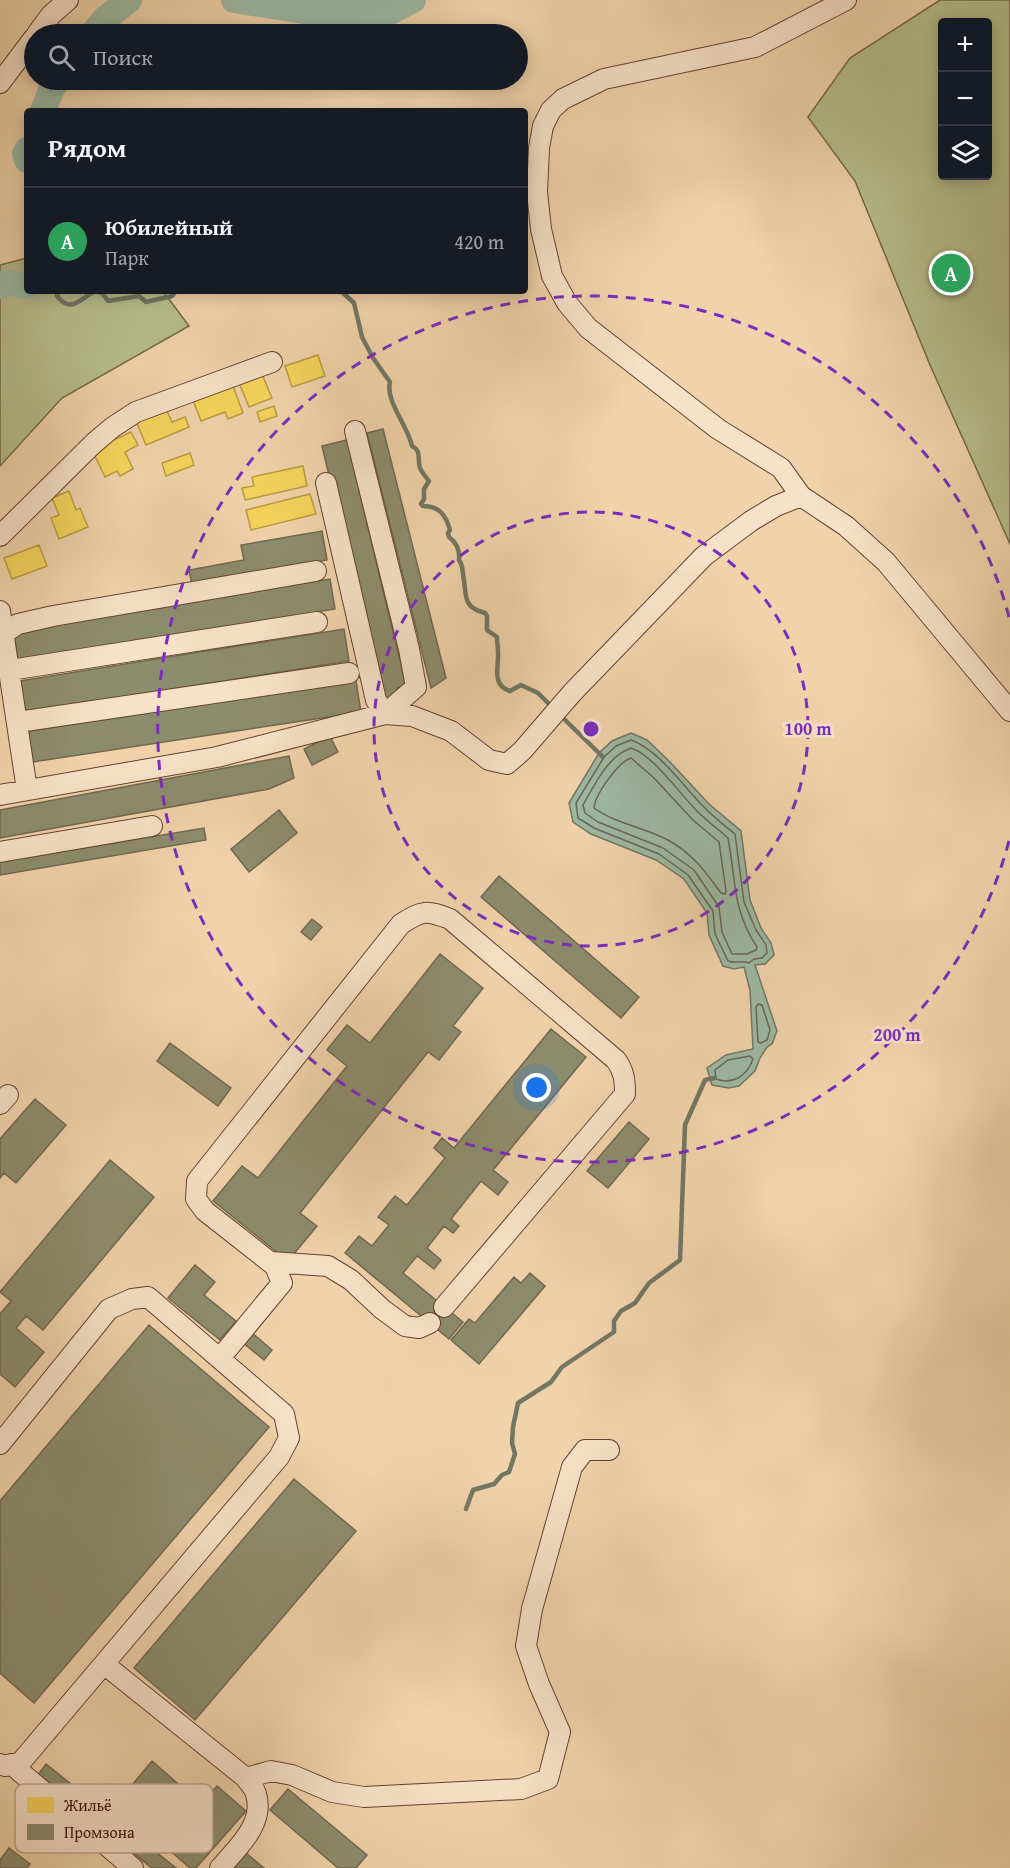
<!DOCTYPE html>
<html lang="ru">
<meta charset="utf-8">
<style>
:root{--surface:#171b24;--page:#242831;--text:#f1f3f6;--muted:#9ea1a6;--line:#363941;--accent:#7c3aed}
body{margin:0;font-family:"Gentium Book Plus",serif;background:var(--page);color:var(--text)}
.controls{position:absolute;right:18px;top:18px;display:grid;overflow:hidden;border-radius:6px;box-shadow:0 3px 15px #0003}
.controls button{width:54px;height:54px;display:grid;place-items:center;padding:0;border:0;border-bottom:2px solid var(--line);background:var(--surface);color:var(--text);font:30px sans-serif}
.you{position:absolute;left:537px;top:1088px;width:21px;height:21px;margin:-15px;border:4px solid #fff;border-radius:50%;background:#1a73e8;box-shadow:0 0 0 9px #1a73e833}
.badge{display:grid;place-items:center;width:39px;height:39px;border-radius:50%;background:var(--accent);color:#fff;font-size:20px;font-weight:700}
.pin{position:absolute;translate:-50% -50%;border:3px solid #fff;box-shadow:0 2px 6px #0006}
.list{margin:0;padding:0;list-style:none}
h2{display:flex;justify-content:space-between;align-items:center;height:78px;margin:0;padding:0 24px;font-size:26px}
h2 small{font-size:20px;font-weight:400;color:var(--muted)}
.list li{display:grid;grid-template-columns:39px 1fr auto;gap:18px;align-items:center;box-sizing:border-box;height:108px;padding:0 24px;border-top:2px solid var(--line)}
.list b{display:block;font-size:22px;white-space:nowrap}
.list p{margin:0;font-size:20px;white-space:nowrap;color:var(--muted)}
.list em{font-size:20px;font-style:normal;color:var(--muted)}
.icon{flex:none;width:33px;height:33px;fill:none;stroke:currentColor;stroke-width:2;stroke-linecap:round;stroke-linejoin:round}
.map{position:relative;flex:none;width:1010px;height:1868px;overflow:hidden}
.search{position:absolute;background:var(--surface);box-shadow:0 3px 15px #0003;left:24px;top:24px;width:504px;height:66px;display:flex;align-items:center;gap:15px;box-sizing:border-box;padding:0 21px;border-radius:33px;color:var(--muted);font-size:22px}
.panel{position:absolute;background:var(--surface);box-shadow:0 3px 15px #0003;left:24px;top:108px;width:504px;height:186px;border-radius:6px}
.map>svg:first-child{display:block}
.green{fill:#b6bd8c;stroke:#756849;stroke-width:1.5;fill-rule:evenodd}
.water{fill:#9cb9a3;stroke:#727764;stroke-width:1.5}
.homes{fill:#f6d55c;stroke:#bc9b42;stroke-width:1.5}
.industry{fill:#8c8c6e;stroke:#72684f;stroke-width:1.5}
.lines{fill:none;stroke-linecap:round;stroke-linejoin:round}
.shore{stroke:#686654;stroke-width:1.5}
.stream{stroke:#727764;stroke-width:4.5}
.river{stroke:#9cb9a3;stroke-width:26}
.minor-casing{stroke:#63432f;stroke-width:22}
.minor{stroke:#f6e2c8;stroke-width:20}
.ring{fill:none;stroke:#7b2cbf;stroke-width:3;stroke-dasharray:10 8}
.key{fill:#f6e2c8;stroke:#bca48e;stroke-width:1.5}
.key-label{font-size:16px;fill:#341306}
.centre{fill:#7b2cbf;stroke:#f6e2c8;stroke-width:3}
.ring-label{font-size:18px;text-anchor:middle;font-weight:bold;fill:#7b2cbf;stroke:#f6e2c8;stroke-width:6;stroke-linejoin:round;paint-order:stroke}
</style>
<div class="map">
<svg width="1010" height="1868" viewBox="0 0 1010 1868">
<rect width="100%" height="100%" fill="#f1d3ab"/>
<filter id="stains"><feTurbulence type="fractalNoise" baseFrequency=".00333" numOctaves="4"/><feColorMatrix values="0 0 0 0 .2 0 0 0 0 .09 0 0 0 0 .02 0 0 0 .5 -.17"/></filter>
<radialGradient id="worn" r=".72"><stop offset=".6" stop-color="#630" stop-opacity="0"/><stop offset="1" stop-color="#630" stop-opacity=".3"/></radialGradient>
<!-- green -->
<path class="green" d="M940,0H1010V544L930,365L855,181L808,117L850,58ZM942,22H988V176H942Z
M27,258V291H163L189,326L62,398L0,466V265Z"/>
<!-- water -->
<path class="water" d="M631,733L647,740L670,762L709,804L741,831L750,900L761,928L771,943L774,955L765,964L755,965L777,1031L772,1044L767,1047L760,1058L755,1071L739,1086L729,1088L712,1085L707,1068L726,1055L753,1049L750,990L744,967L734,969L723,966L709,935L707,913L684,879L656,860L591,834L573,822L569,803L599,753L612,741Z"/>
<!-- homes -->
<path class="homes" d="M318,355L325,376L292,387L285,366Z
M262,374L272,398L249,407L239,383Z
M233,386L243,413L228,419L225,412L201,421L193,400Z
M274,406L277,416L260,422L257,412Z
M166,409L172,422L185,417L189,427L146,445L136,421Z
M131,432L138,445L125,452L133,469L120,476L117,471L105,477L92,450Z
M190,453L194,465L166,476L162,463Z
M303,466L307,486L245,500L242,488L254,486L252,477Z
M69,491L76,510L80,508L88,527L59,539L51,518L59,515L52,498Z
M310,494L316,514L251,530L246,510Z
M39,545L47,566L12,579L4,558Z"/>
<!-- industry -->
<path class="industry" d="M383,429L446,678L431,688L367,433Z
M347,440L406,686L397,688L399,697L383,700L322,446Z
M322,531L327,560L192,585L189,570L244,560L241,545Z
M330,579L335,609L17,661L13,630Z
M344,629L349,661L24,713L19,681Z
M356,681L361,712L33,762L28,731Z
M330,736L338,752L312,765L304,749Z
M289,756L294,778L269,789L0,838V810Z
M279,810L297,833L249,872L231,849Z
M204,828L206,840L0,875V862Z
M499,876L639,997L621,1018L481,897Z
M312,919L322,927L311,940L301,932Z
M440,954L483,988L453,1026L461,1032L439,1060L428,1052L300,1213L317,1226L288,1261L213,1201L242,1166L258,1178L347,1066L327,1050L347,1025L370,1043Z
M551,1029L586,1057L493,1170L508,1182L498,1195L481,1181L451,1219L459,1226L453,1233L444,1226L427,1248L441,1260L434,1269L417,1256L403,1273L463,1322L449,1339L345,1253L359,1236L372,1246L389,1225L378,1217L395,1196L407,1205L445,1158L434,1148L442,1138L454,1148Z
M170,1043L231,1088L218,1106L157,1061Z
M35,1099L66,1125L16,1183L4,1173L0,1178V1139Z
M629,1122L649,1139L608,1188L587,1171Z
M110,1160L154,1197L43,1330L26,1316L16,1328L44,1352L15,1387L0,1374V1314L11,1301L0,1292Z
M195,1265L215,1282L204,1295L236,1321L220,1340L168,1298Z
M530,1273L545,1286L479,1364L451,1340L469,1319L475,1323L514,1277L521,1283Z
M149,1325L269,1427L34,1703L0,1673V1501Z
M251,1332L272,1350L264,1360L242,1342Z
M294,1479L356,1531L195,1720L134,1668Z
M152,1761L201,1804L217,1786L246,1811L196,1868H190L167,1848L183,1830L132,1785Z
M46,1764L176,1868H152L37,1776Z
M288,1789L367,1855L356,1868H338L270,1810Z
M9,1848L30,1864L27,1868H0V1860Z
M246,1853L264,1868H233Z"/>
<g class="lines">
<!-- shore -->
<path class="shore" d="M631,740C659,750 682,785 703,806C712,816 724,825 735,834L744,902L756,930L766,945L767,953L762,958L754,959L749,963C741,960 735,964 728,961L715,934L713,911L688,875L659,854L594,828L578,818L576,803L604,757L616,746Z
M631,748C655,756 680,795 699,813C708,822 718,829 728,838C736,879 732,910 757,947L756,950L747,954H732L722,932L719,907L694,870L663,848L598,822L585,813L583,805C595,784 608,756 631,748Z
M631,758L654,778L693,820L719,842L726,891L725,894L721,893C704,870 693,854 668,840C644,827 616,824 594,808C595,795 618,762 631,758Z
M758,1004L762,1005L770,1030L767,1040L761,1043L758,1042L756,1007Z
M750,1056L753,1059C747,1076 733,1085 716,1079L715,1070L728,1060Z"/>
<!-- stream -->
<path class="stream" d="M59,291L57,296C71,315 81,297 96,291
M96,291L102,293L108,301L139,296L146,302L172,296L176,291
M341,291L354,303L362,337L373,358L390,382C385,401 408,426 412,446C422,451 417,459 420,468C422,473 426,477 429,481L424,489V499L421,504L423,506C440,506 446,516 450,530L448,533L449,537C457,543 460,550 459,560C463,565 462,568 463,574C467,594 461,607 485,613L487,616V630L497,637C497,643 498,647 498,652C499,667 491,685 510,691L521,685L538,693L552,707
M560,715L603,757
M466,1509L473,1490L494,1484L502,1475L509,1472L515,1454L512,1443L513,1427L518,1403L551,1382L562,1367L614,1332V1321L621,1311L635,1303L649,1283L680,1260L685,1125L705,1080L714,1078"/>
<!-- river -->
<path class="river" d="M234,0L310,12H390L413,0
M92,34L106,18L129,0
M43,111L52,88L58,80
M27,150L25,154L27,160
M0,286L6,283L27,286"/>
<!-- minor casing -->
<g class="minor-casing">
<path id="minor" d="M37,34L51,15L68,0
M0,83L34,38
M326,483L376,700L385,714L416,687L409,649L355,431
M801,496L846,526L886,562L1010,711
M0,536L94,443L113,427L136,412L272,362
M0,611L27,790
M4,633L18,624L53,616L316,571
M10,670L317,622
M18,722L349,673
M0,795L217,757L385,714L412,716L451,731L489,760L507,764L522,751L572,693L704,556L751,521L776,506L801,496L781,468L718,429L588,328L567,303L552,276L541,229L537,192L539,148L543,126L551,110L563,99L604,79L755,47L846,0
M0,852L152,826
M0,1104L8,1095
M271,1262L328,1266L351,1280L382,1309L405,1326L419,1328L430,1323
M220,1358L282,1283L275,1266L205,1211L196,1199L197,1181L401,924C423,910 426,910 450,919L616,1060C624,1071 625,1080 625,1094L444,1307
M0,1444L109,1309L132,1299L148,1297L284,1414L289,1438L279,1457L20,1763L5,1766L0,1764
M104,1664L246,1778C249,1783 255,1789 256,1794C265,1824 237,1848 220,1868
M11,1764L133,1868
M246,1778L271,1771L292,1775L332,1792L364,1797L521,1789L548,1779L560,1732L539,1684L526,1646L532,1609L572,1467L585,1450H609"/>
</g>
<!-- minor -->
<use href="#minor" class="minor"/>
</g>
<!-- distance rings -->
<g class="ring">
<circle cx="591" cy="729" r="217"/>
<path d="M1009 841A433 433 0 1 1 1009 617"/>
</g>
<!-- legend -->
<rect x="15" y="1784" width="198" height="69" rx="9" class="key"/>
<rect x="27" y="1797" width="27" height="16" fill="#f6d55c"/>
<rect x="27" y="1824" width="27" height="16" fill="#8c8c6e"/>
<g class="key-label">
<text x="64" y="1811">Жильё</text>
<text x="64" y="1838">Промзона</text>
</g>
<circle cx="591" cy="729" r="9" class="centre"/>
<g class="ring-label">
<text x="808" y="735">100 m</text>
<text x="897" y="1041">200 m</text>
</g>
<rect width="100%" height="100%" filter="url(#stains)"/>
<rect width="100%" height="100%" fill="url(#worn)"/>
</svg>
<div class="controls">
<button>+</button>
<button>−</button>
<button><svg class="icon" aria-label="layers" viewBox="0 0 24 24"><path d="M12 4l9 5-9 5-9-5zM3 14l9 5 9-5"/></svg></button>
</div>
<div class="you"></div>
<div class="pin badge" style="left:951px;top:273px;background:#2e9e5b">A</div>
<div class="search"><svg class="icon" aria-label="search" viewBox="0 0 24 24"><circle cx="10" cy="10" r="6"/><path d="M15 15l6 6"/></svg>Поиск</div>
<section class="panel">
<h2>Рядом<small></small></h2>
<ul class="list">
<li><span class="badge" style="background:#2e9e5b">A</span><div><b>Юбилейный</b><p>Парк</p></div><em>420 m</em></li>
</ul>
</section>
</div>
